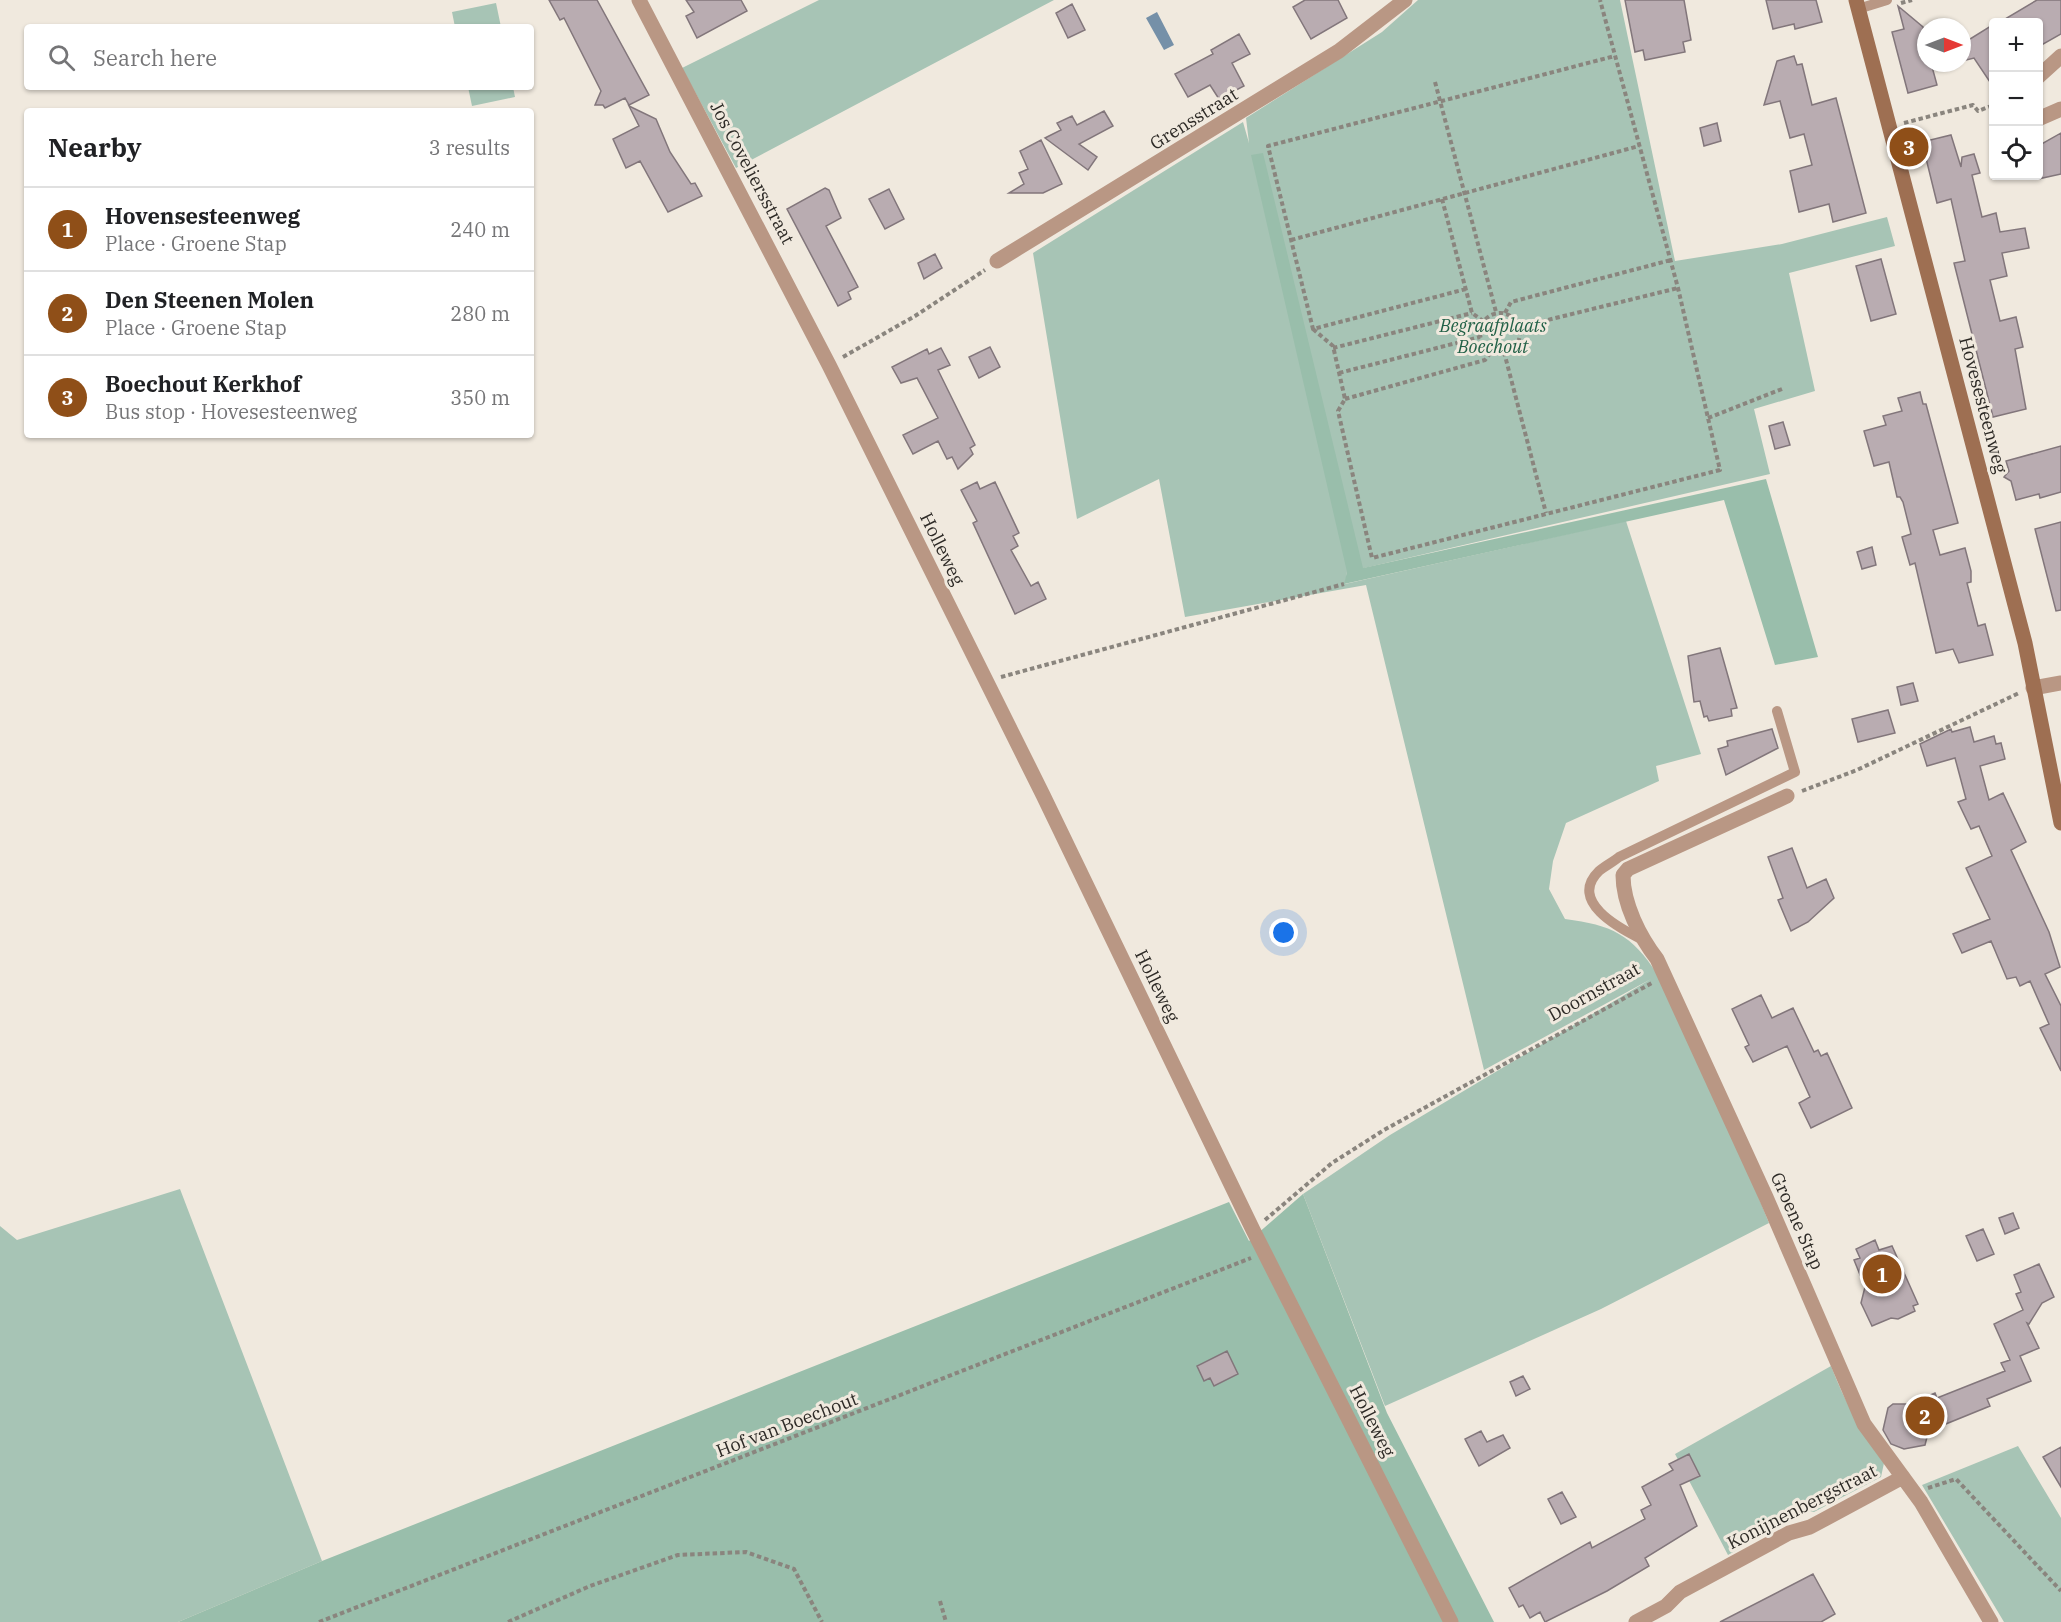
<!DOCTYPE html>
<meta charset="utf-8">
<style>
:root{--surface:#fff;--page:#f2f2f2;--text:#202124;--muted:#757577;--line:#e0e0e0;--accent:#8f4f18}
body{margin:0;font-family:"IBM Plex Serif",serif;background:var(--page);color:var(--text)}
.controls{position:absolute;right:18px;top:18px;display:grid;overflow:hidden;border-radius:6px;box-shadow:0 2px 4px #0004}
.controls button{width:54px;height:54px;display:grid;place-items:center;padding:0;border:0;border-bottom:2px solid var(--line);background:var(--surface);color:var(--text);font:30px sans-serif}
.compass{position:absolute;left:1917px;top:18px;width:54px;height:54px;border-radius:50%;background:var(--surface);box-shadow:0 2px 4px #0004;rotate:90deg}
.you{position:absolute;left:1284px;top:933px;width:21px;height:21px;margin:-15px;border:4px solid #fff;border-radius:50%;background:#1a73e8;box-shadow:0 0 0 9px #1a73e833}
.badge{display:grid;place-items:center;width:39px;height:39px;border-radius:50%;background:var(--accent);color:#fff;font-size:20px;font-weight:700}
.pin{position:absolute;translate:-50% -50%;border:3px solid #fff;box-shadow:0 2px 6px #0006}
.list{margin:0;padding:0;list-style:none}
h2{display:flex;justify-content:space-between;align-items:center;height:78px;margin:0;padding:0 24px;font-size:26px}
h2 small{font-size:20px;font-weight:400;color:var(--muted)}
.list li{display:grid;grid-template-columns:39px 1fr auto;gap:18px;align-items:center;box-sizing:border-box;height:84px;padding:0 24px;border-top:2px solid var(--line)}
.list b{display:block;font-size:22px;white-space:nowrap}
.list p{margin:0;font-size:20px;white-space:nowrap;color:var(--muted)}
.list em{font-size:20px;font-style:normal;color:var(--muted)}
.icon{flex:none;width:33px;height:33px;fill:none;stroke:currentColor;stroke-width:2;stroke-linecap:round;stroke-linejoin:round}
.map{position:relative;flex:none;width:2061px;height:1622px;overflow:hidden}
.search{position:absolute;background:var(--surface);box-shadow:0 2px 4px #0004;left:24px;top:24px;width:510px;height:66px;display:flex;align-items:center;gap:15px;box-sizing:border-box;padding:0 21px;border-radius:6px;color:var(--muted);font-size:22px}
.panel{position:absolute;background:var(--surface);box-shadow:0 2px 4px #0004;left:24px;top:108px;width:510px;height:330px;border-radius:6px}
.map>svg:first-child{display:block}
.green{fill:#a7c4b5}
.forest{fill:#99beab}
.water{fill:#7590a8}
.building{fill:#b9acb1;stroke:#82767b;stroke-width:1.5}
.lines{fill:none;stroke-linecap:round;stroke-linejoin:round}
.path{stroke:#8a857e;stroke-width:4;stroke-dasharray:4.5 3;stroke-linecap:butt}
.lane{stroke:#b99784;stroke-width:10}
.street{stroke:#b99784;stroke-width:15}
.secondary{stroke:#9e6f52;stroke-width:15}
.labels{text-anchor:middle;stroke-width:6;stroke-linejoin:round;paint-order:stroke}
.street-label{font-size:18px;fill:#2d2a26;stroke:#f0e9de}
.park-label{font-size:18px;font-style:italic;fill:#226147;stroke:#f0e9de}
</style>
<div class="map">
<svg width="2061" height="1622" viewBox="0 0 2061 1622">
<rect width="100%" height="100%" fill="#f0e9de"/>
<!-- green -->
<path class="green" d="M819,0H1054L736,168L682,68Z
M1418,0H1620L1675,261L1782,244L1887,217L1895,246L1789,273L1815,391L1754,409L1770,474L1347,572L1345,584L1626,521L1701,754L1656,766L1659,781L1566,823L1553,861L1549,889L1565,919C1612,925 1631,934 1658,975L1666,970L1769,1223L1601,1309L1385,1406L1303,1194L1390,1135L1651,979L1484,1070L1366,585L1185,617L1159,479L1077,519L1033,253L1243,122L1249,143L1246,118L1382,32Z
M496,3L501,27H455L452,12Z
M468,87H513L515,97L472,106Z
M180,1189L322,1561L178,1622H0V1226L17,1240Z
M1831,1366C1845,1402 1861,1432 1884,1463L1881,1477L1814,1512L1806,1510L1728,1555L1675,1454Z
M2018,1446L2061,1518V1622H2004L1922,1485Z"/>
<!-- forest -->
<path class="forest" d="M1263,153L1363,568L1766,479L1818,657L1775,665L1724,500L1344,584L1347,572L1251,155Z
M1303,1194L1387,1413L1494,1622H178L322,1561L1229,1202L1249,1241Z"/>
<!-- water -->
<path class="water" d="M1157,12L1174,45L1164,50L1146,18Z"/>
<!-- building -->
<path class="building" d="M549,0H597L649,95L629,105L625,98L605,108L603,105H595L601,91L564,18L560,20Z
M686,0H741L747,11L697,38L686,16L694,12Z
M1305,0H1338L1347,18L1311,39L1293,7Z
M1625,0H1684L1691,40L1683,42L1685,52L1645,60L1643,50L1635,52Z
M1766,0H1816L1822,22L1795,29L1794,24L1773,29Z
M2037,0H2061V34L2038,47V22H2000Z
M1072,4L1085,30L1068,38L1056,13Z
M1898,6L1923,27L1926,37V63H1931L1937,85L1908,93L1892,32L1904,29Z
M1994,24V88L1974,58L1962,61V44Z
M1239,34L1250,54L1232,63L1244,86L1219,99L1210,85L1188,97L1175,74L1213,54L1211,50Z
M1794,56L1797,65L1802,64L1812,105L1836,98L1866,213L1833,222L1829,204L1799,212L1790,171L1812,165L1804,134L1790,138L1780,101L1764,105L1777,61Z
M629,106L656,119L670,152L691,184L695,183L702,196L668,212L640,161L626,168L613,139L639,126Z
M1104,111L1113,126L1079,144L1097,157L1088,170L1045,138L1061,130L1057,123L1072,116L1077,125Z
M1717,123L1721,141L1704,146L1700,128Z
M2061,133V174L2038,179V146Z
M1951,135L1961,167L1962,157L1974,154L1980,173L1972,175L1982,217L1996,213L2000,232L2025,228L2029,248L2002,253L2007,276L1990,280L2000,321L2016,317L2023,347L2015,349L2026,409L1993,417L1954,263L1965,261L1951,199L1937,203L1922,142Z
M1041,140L1062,184L1043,193H1009L1024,184L1019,173L1028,169L1020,151Z
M825,188L829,190L841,218L826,226L858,287L848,292L851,299L838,306L787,209Z
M889,189L904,219L885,229L869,199Z
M935,254L942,268L924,279L918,263Z
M1881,259L1896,314L1871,321L1856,266Z
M990,347L1000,367L979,378L969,357Z
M941,348L950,365L938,370L975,445L970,448L973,454L958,469L952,457L947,459L938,441L913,454L903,435L938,418L917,378L901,383L892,367L927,349L929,354Z
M1920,392L1923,404H1926L1958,523L1933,530L1940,555L1965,548L1971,571V582L1967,583L1978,626L1985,624L1993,655L1959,663L1953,649L1936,653L1915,563L1910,565L1902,537L1911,534L1903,502L1900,497H1897L1889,462L1874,466L1864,431L1886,425L1883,416L1902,411L1898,398Z
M1783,422L1790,445L1775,449L1769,426Z
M2061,446V492L2040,498L2039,494L2016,500L2011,481L2004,477L2009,471L2006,461Z
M977,482L980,489L995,482L1019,533L1013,536L1018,546L1011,550L1031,586L1038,582L1046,599L1015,614L973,523L977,521L961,490Z
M2061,522V610L2056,611L2035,529Z
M1872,547L1876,565L1862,569L1857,552Z
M1720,648L1737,708L1731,709L1732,716L1709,721L1707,716L1704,717L1700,701L1694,702L1688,656Z
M1913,683L1918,701L1901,705L1897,687Z
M1888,710L1895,733L1858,742L1852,719Z
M1970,727L1974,742L1994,736L1996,744L2001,743L2005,759L1980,766L1989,800L2003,793L2026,842L2011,850L2049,932L2060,967L2045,974L2061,1006V1071L2040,1028L2049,1024L2030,981L2020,986L2016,977L2007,979L1991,941L1962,953L1953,934L1990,919L1966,868L1992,856L1979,826L1971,829L1958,802L1966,799L1955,758L1927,766L1920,744L1951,729L1952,732Z
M1772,729L1778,748L1726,775L1718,749L1728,746L1727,741Z
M1792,848L1807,888L1826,879L1834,898L1808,922L1791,931L1778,900L1783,898L1768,857Z
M1761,995L1772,1018L1793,1008L1814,1052L1818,1050L1821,1056L1827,1053L1852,1108L1811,1128L1799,1103L1810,1097L1787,1046L1753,1062L1745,1047L1749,1045L1732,1009Z
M2013,1213L2019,1228L2005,1234L1999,1218Z
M1983,1229L1994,1254L1977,1261L1966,1236Z
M1875,1240L1879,1250L1892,1246L1918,1304L1913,1306L1915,1311L1898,1319L1891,1318L1872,1326L1861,1303L1865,1287L1854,1260L1860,1258L1856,1249Z
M2039,1264L2054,1297L2042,1303L2029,1324L2027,1323L2039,1348L2020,1356L2031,1381L1987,1399L1990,1406L1936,1428L1937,1430L1928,1433L1925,1445L1904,1449L1891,1444L1883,1430L1888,1408L1893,1404H1910L1935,1393L1937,1398L2005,1371L2001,1363L2010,1360L1994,1324L2023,1310L2016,1294L2021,1292L2014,1275Z
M1227,1351L1238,1374L1214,1386L1210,1378L1204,1381L1197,1366Z
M1523,1376L1530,1389L1516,1396L1510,1382Z
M1481,1431L1487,1442L1503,1435L1510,1448L1479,1466L1465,1439Z
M2061,1447V1487L2043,1457Z
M1689,1454L1700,1476L1680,1485L1697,1526L1645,1558L1649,1566L1607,1591L1545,1622L1540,1612L1530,1618L1523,1605L1519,1607L1509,1588L1590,1542L1592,1548L1645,1519L1641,1510L1651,1505L1642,1487L1673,1470L1669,1464Z
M1562,1492L1576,1517L1561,1524L1548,1499Z
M1813,1574L1835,1614L1821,1622H1720Z"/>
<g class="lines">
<!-- path -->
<path class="path" d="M1901,3L1912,0
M1435,82L1496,312
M1904,123L1973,105L1978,111L1994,105
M1442,199L1472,313L1483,321
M1291,240L1639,146
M1466,289L1313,329L1268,146L1615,56
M1480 333a20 20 0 1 1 40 0a20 20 0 1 1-40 0Z
M1505,313L1511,302L1671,260
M1519,327L1678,288
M1313,329L1333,346L1345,399L1338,411L1372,558L1720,470L1678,288L1600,0
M1333,348L1472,313
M1504,352L1546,513
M843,357L915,316L985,270
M1339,373L1480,337
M1345,399L1485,360L1492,351
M1708,418L1782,389
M1001,677L1344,584
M1802,791L1857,770L2019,693
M1265,1220L1332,1163L1384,1130L1652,983
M1928,1488L1956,1479L2061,1591
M940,1601L946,1622
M319,1622L1251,1258
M508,1622L590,1586L678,1555L746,1552L794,1569L822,1622"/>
<!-- lane -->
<path class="lane" d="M1858,9L1887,0
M1641,939C1619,928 1568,901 1599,871C1605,866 1613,862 1619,857L1795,772L1777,711"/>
<!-- street -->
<path class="street" d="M639,0L829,365L1043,795L1253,1230L1451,1622
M2038,77L2061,56
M2038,119L2061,109
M997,261L1339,51L1405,0
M2033,688L2061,683
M1787,796L1628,869L1623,875C1623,904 1640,937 1657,959L1766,1197L1864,1424L1921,1502L1991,1622
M1636,1622L1666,1606L1680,1592L1789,1533L1810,1527L1903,1477"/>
<!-- secondary -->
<path class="secondary" d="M1856,0L2025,643L2061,823"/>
</g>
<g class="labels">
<!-- street labels -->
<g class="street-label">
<text transform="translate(1194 119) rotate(-32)" y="6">Grensstraat</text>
<text transform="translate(752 173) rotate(62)" y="6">Jos Coveliersstraat</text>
<text transform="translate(1983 405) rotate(75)" y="6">Hovesesteenweg</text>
<text transform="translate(942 549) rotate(64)" y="6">Holleweg</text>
<text transform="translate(1157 986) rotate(64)" y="6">Holleweg</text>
<text transform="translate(1594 992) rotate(-29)" y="6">Doornstraat</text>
<text transform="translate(1797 1221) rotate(66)" y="6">Groene Stap</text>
<text transform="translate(1372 1421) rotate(63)" y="6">Holleweg</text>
<text transform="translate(787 1425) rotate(-21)" y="6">Hof van Boechout</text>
<text transform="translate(1802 1507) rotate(-27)" y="6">Konijnenbergstraat</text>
</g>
<!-- park labels -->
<g class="park-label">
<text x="1493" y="332">Begraafplaats<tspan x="1493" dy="21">Boechout</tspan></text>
</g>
</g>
</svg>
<div class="controls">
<button>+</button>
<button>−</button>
<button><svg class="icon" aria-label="locate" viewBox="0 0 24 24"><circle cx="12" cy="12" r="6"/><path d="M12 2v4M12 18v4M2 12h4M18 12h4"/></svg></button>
</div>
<svg class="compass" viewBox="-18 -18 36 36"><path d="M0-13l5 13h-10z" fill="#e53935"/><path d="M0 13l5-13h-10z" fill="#757577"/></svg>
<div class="you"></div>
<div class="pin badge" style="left:1882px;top:1274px">1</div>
<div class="pin badge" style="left:1925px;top:1416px">2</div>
<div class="pin badge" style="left:1909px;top:147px">3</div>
<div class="search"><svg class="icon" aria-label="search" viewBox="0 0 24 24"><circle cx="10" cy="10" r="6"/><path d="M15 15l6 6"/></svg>Search here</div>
<section class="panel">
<h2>Nearby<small>3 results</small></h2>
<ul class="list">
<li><span class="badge">1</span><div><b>Hovensesteenweg</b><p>Place · Groene Stap</p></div><em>240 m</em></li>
<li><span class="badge">2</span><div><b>Den Steenen Molen</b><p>Place · Groene Stap</p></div><em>280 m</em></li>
<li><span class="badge">3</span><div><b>Boechout Kerkhof</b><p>Bus stop · Hovesesteenweg</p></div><em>350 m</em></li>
</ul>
</section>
</div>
